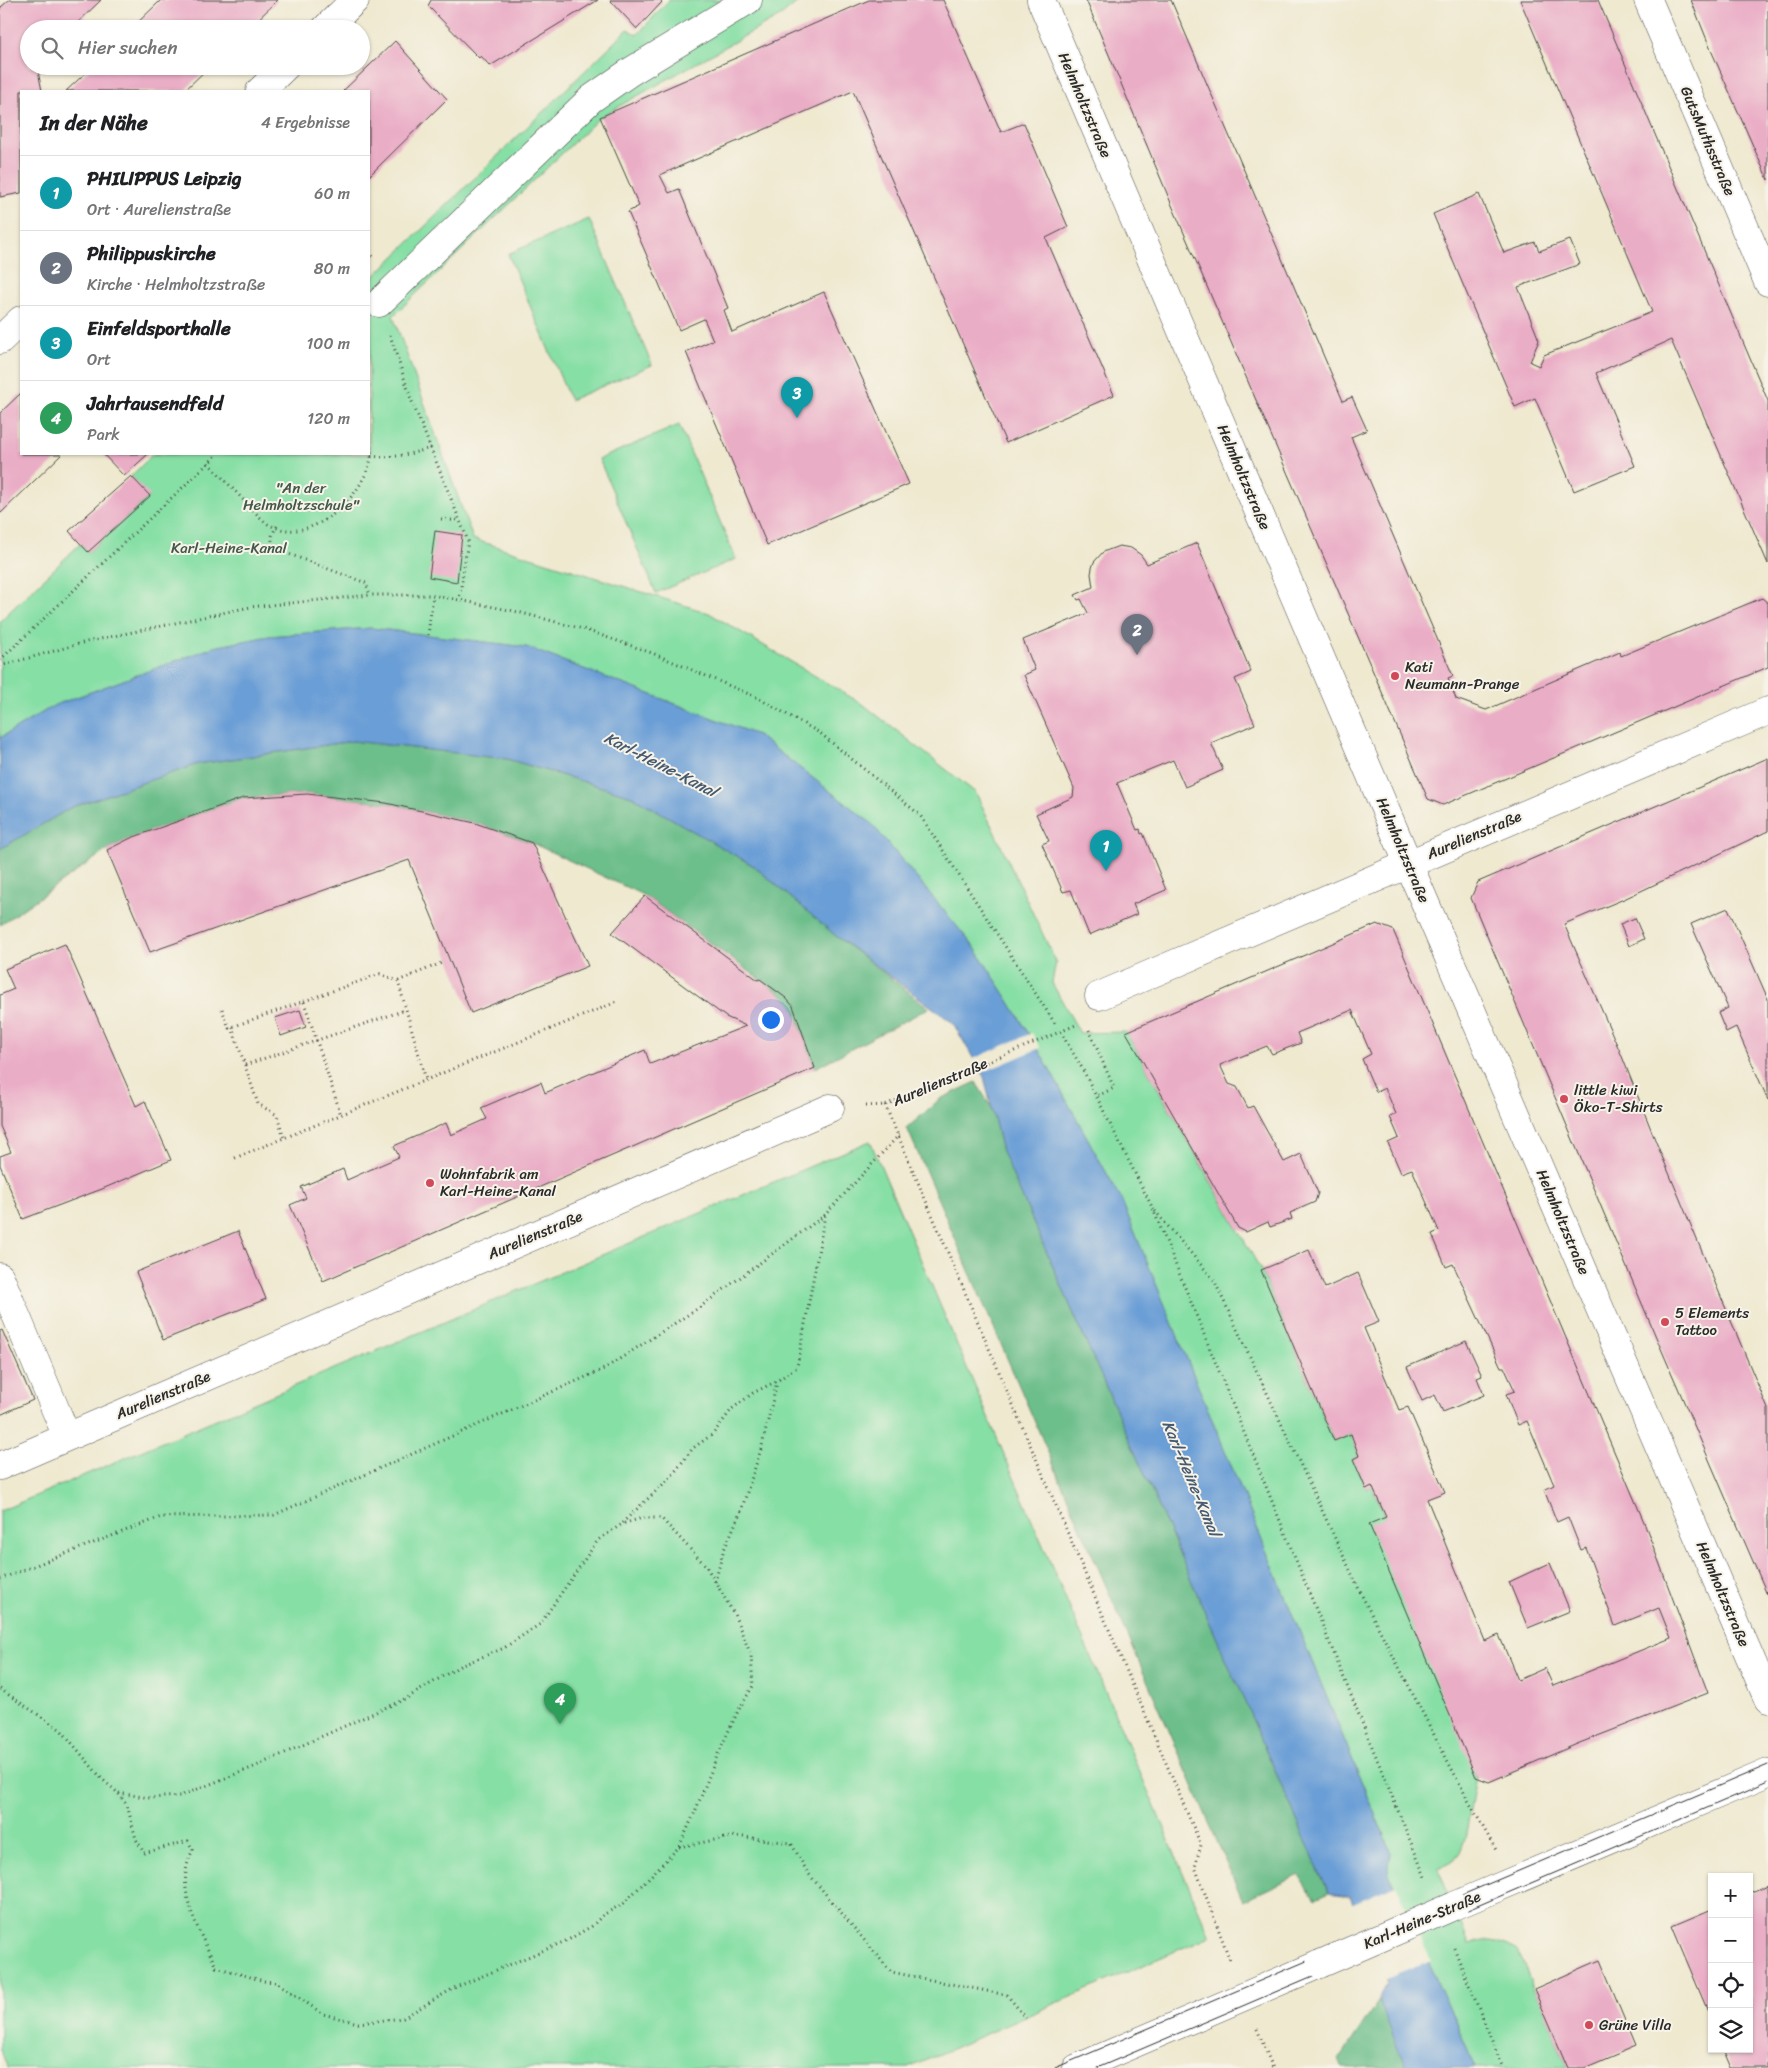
<!DOCTYPE html>
<html lang="de">
<meta charset="utf-8">
<style>
:root{--surface:#fff;--page:#f6f6f6;--text:#202124;--muted:#757577;--line:#e0e0e0;--accent:#111827}
body{margin:0;font-family:Sriracha,sans-serif;background:var(--page);color:var(--text)}
.controls{position:absolute;right:15px;bottom:15px;display:grid;overflow:hidden;border-radius:0px;box-shadow:0 1px 4px #0004}
.controls button{width:45px;height:45px;display:grid;place-items:center;padding:0;border:0;border-bottom:1px solid var(--line);background:var(--surface);color:var(--text);font:25px sans-serif}
.you{position:absolute;left:770px;top:1019px;width:18px;height:18px;margin:-12px;border:4px solid #fff;border-radius:50%;background:#1a73e8;box-shadow:0 0 0 8px #1a73e833}
.badge{display:grid;place-items:center;width:32px;height:32px;border-radius:50%;background:var(--accent);color:#fff;font-size:16px;font-weight:700}
.pin{position:absolute;translate:-50% -41px;filter:drop-shadow(0 1px 2px #0008)}
.pin::after{content:'';position:absolute;top:26px;width:18px;height:15px;background:inherit;clip-path:polygon(0 0,100% 0,50% 100%)}
.list{margin:0;padding:0;list-style:none}
h2{display:flex;justify-content:space-between;align-items:center;height:65px;margin:0;padding:0 20px;font-size:21px}
h2 small{font-size:16px;font-weight:400;color:var(--muted)}
.list li{display:grid;grid-template-columns:32px 1fr auto;gap:15px;align-items:center;box-sizing:border-box;height:75px;padding:0 20px;border-top:1px solid var(--line)}
.list b{display:block;font-size:19px;white-space:nowrap}
.list p{margin:0;font-size:16px;white-space:nowrap;color:var(--muted)}
.list em{font-size:16px;font-style:normal;color:var(--muted)}
.icon{flex:none;width:28px;height:28px;fill:none;stroke:currentColor;stroke-width:2;stroke-linecap:round;stroke-linejoin:round}
.map{position:relative;flex:none;width:1768px;height:2068px;overflow:hidden}
.search{position:absolute;background:var(--surface);box-shadow:0 1px 4px #0004;left:20px;top:20px;width:350px;height:55px;display:flex;align-items:center;gap:12px;box-sizing:border-box;padding:0 18px;border-radius:28px;color:var(--muted);font-size:19px}
.panel{position:absolute;background:var(--surface);box-shadow:0 1px 4px #0004;left:20px;top:90px;width:350px;height:365px;border-radius:0px}
.map>svg:first-child{display:block}
.green{fill:#86dfa5;stroke:#588568}
.forest{fill:#6cbe8a;stroke:#4c745a}
.water{fill:#6b9ed6;stroke:#4b6480}
.pier{fill:#efe9d0}
.building{fill:#eaadc6}
.lines{fill:none;stroke-linecap:round;stroke-linejoin:round}
.minor-casing{stroke:#484844;stroke-width:29}
.path{stroke:#484844;stroke-width:3;stroke-dasharray:1 4;stroke-linecap:butt}
.minor{stroke:#fff;stroke-width:28}
.tram{stroke:#2b2b2b;stroke-width:1}
.minor-bridge-casing{stroke:#484844;stroke-width:29;stroke-linecap:butt}
.path-bridge{stroke:#484844;stroke-width:3;stroke-dasharray:1 4;stroke-linecap:butt}
.minor-bridge{stroke:#fff;stroke-width:28}
.poi-dot{fill:#d1495b;stroke:#f7f3e8;stroke-width:2}
.labels{text-anchor:middle;stroke-width:4;stroke-linejoin:round;paint-order:stroke}
.street-label{font-size:15px;fill:#2b2b2b;stroke:#f7f3e8}
.park-label{font-size:15px;fill:#42584a;stroke:#f7f3e8}
.poi-label{font-size:15px;fill:#2b2b2b;stroke:#f7f3e8;text-anchor:start}
.water-label{font-size:16px;font-style:italic;fill:#45596f;stroke:#f7f3e8}
</style>
<div class="map">
<svg width="1768" height="2068" viewBox="0 0 1768 2068">
<rect width="100%" height="100%" fill="#f7f3e8"/>
<filter id="ink" filterUnits="userSpaceOnUse"><feTurbulence type="fractalNoise" baseFrequency=".02" numOctaves="2"/><feDisplacementMap in="SourceGraphic" scale="10" xChannelSelector="R" yChannelSelector="G"/><feConvolveMatrix kernelMatrix="1 2 1 2 8 2 1 2 1" color-interpolation-filters="sRGB"/></filter>
<filter id="wash" filterUnits="userSpaceOnUse"><feTurbulence type="fractalNoise" baseFrequency=".0096" numOctaves="4" result="noise"/><feDisplacementMap in="SourceGraphic" scale="20" xChannelSelector="R" yChannelSelector="G"/><feGaussianBlur stdDeviation="1.12" result="paint"/><feColorMatrix in="noise" values="0 0 0 0 0 0 0 0 0 0 0 0 0 0 0 0 0 1.4 0 .05"/><feComposite in="paint" operator="in"/></filter>
<g filter="url(#wash)">
<rect width="100%" height="100%" fill="#efe9d0"/>
<!-- green -->
<path class="green" d="M669,0H800L782,15L600,117L393,316L473,539L709,613L864,705L976,793L1056,962L1052,983L1080,1033L1126,1032L1261,1270L1334,1441L1351,1434L1359,1456L1353,1459L1366,1489L1372,1486L1385,1518L1476,1777L1465,1839L1460,1852L1453,1861L1438,1869L1469,1944C1489,1938 1500,1941 1518,1951L1568,2068H1476L1388,1872L1391,1853L1121,1199L1042,1056L1008,999L975,948L871,823L757,735L526,647L371,628L269,636L214,647L55,705L0,738V621L80,544L88,552L149,497L131,476L153,454H369V281L628,29L637,35Z
M589,219L652,365L570,400L508,254Z
M679,425L736,559L656,593L599,459Z
M870,1141L1210,1936L908,2068H8L0,2049V1511Z"/>
<!-- forest -->
<path class="forest" d="M353,741L507,759L632,796L754,866L836,936L929,1008L815,1068L793,1006L786,998L645,896L532,843L475,823L386,803L307,794L243,798L131,838L107,850L0,925V849L72,807L198,764Z
M976,1082L991,1107L1002,1151L1329,1893L1315,1899L1299,1875L1243,1901L907,1128L940,1099Z
M1380,1998L1409,2068H1342L1339,2060Z"/>
<!-- water -->
<path class="water" d="M371,628L526,647L757,735L871,823L975,948L1008,999L1042,1056L1121,1199L1391,1853L1388,1872L1476,2068H1406L1379,2001L1387,1983L1350,1896L1329,1893L1002,1151L984,1077L953,1023L836,936L754,866L632,796L507,759L353,741L198,764L72,807L0,849V738L55,705L214,647L269,636Z"/>
<!-- pier -->
<path class="pier" d="M1032,1033L1040,1048L979,1074L971,1060Z
M1396,1885L1431,1961L1383,1980L1351,1904Z"/>
<g id="blocks">
<!-- building -->
<path class="building" d="M9,0H101L71,29H29V66H37L42,91H21V193L0,197V8Z
M161,0H278L248,29H131Z
M431,0H598L490,66L481,56L479,58L428,6Z
M610,0H660L662,2L637,29Z
M869,0H943L1001,132L1024,123L1068,227L1046,238L1114,395L1006,443L853,91L660,175L669,193L679,189L728,308L724,310L732,332L824,292L909,484L767,545L686,352L713,340L704,319L679,330L628,212L639,206L600,117Z
M1086,0H1171L1343,401L1352,397L1367,430L1351,437L1453,676L1448,678L1456,699L1486,710L1620,652L1621,656L1762,598L1768,603V667L1443,805L1428,799L1171,203Z
M1520,0H1598L1768,401V564L1671,340L1596,373L1635,466L1574,491L1535,398L1515,407L1433,214L1479,194L1504,253L1535,242L1539,251L1570,240L1580,264L1518,287L1539,340L1530,362L1539,366L1544,355L1652,312Z
M1691,0H1768V180L1711,50Z
M395,41L447,99L369,176V91H343Z
M93,66H210L184,91H66Z
M21,393V454H62L0,514V413Z
M103,454H148L124,476Z
M131,476L150,496L88,552L69,531Z
M435,531L462,535L457,582L429,577Z
M1197,543L1251,672L1235,679L1255,724L1211,743L1223,770L1185,787L1173,760L1117,783L1137,830L1140,829L1141,834L1143,833L1166,890L1133,904L1137,914L1089,935L1071,890L1063,892L1042,844L1049,841L1036,814L1073,797L1074,788L1024,675L1035,670L1023,640L1088,613L1081,599L1078,600L1075,595L1093,587L1091,574L1092,568L1094,562L1103,552L1119,546L1131,548L1141,555L1147,564Z
M1768,758V831L1624,899L1564,924L1621,1054L1656,1142L1768,1409V1596L1659,1344L1471,898L1478,882Z
M307,794L386,803L475,823L532,843L588,966L471,1013L409,860L150,952L107,850L131,838L243,798Z
M645,896L758,980L760,979L786,998L793,1006L815,1068L323,1281L290,1205L306,1198L301,1187L343,1169L347,1180L376,1167L399,1157L394,1146L446,1123L451,1135L487,1119L481,1108L541,1082L545,1093L645,1050L650,1064L746,1026L726,1017L612,933Z
M1728,908L1768,999V1100L1736,1027L1726,1032L1718,1013L1728,1008L1691,924Z
M1635,918L1644,939L1629,946L1620,924Z
M1377,924L1393,930L1644,1522L1708,1693L1577,1744L1489,1782L1476,1777L1369,1524L1386,1517L1372,1486L1366,1489L1353,1459L1359,1456L1351,1434L1334,1441L1261,1270L1309,1250L1325,1288L1358,1273L1379,1322L1364,1328L1399,1410L1408,1407L1445,1492L1427,1499L1485,1641L1499,1635L1518,1680L1545,1668L1553,1686L1671,1638L1659,1608L1615,1626L1586,1548L1581,1550L1568,1517L1557,1522L1544,1490L1554,1485L1527,1421L1518,1425L1506,1394L1515,1391L1504,1367H1501L1453,1264L1446,1267L1432,1234L1439,1231L1412,1169L1401,1173L1388,1143L1399,1138L1390,1117L1396,1114L1385,1088L1376,1092L1362,1059L1371,1054L1352,1010L1297,1033L1301,1043L1272,1054L1267,1046L1220,1065L1229,1084L1237,1087L1248,1108L1253,1106L1284,1162L1301,1154L1318,1193L1315,1202L1290,1213L1292,1219L1270,1227L1268,1222L1246,1232L1238,1228L1126,1032Z
M65,944L136,1106L145,1101L171,1160L102,1189L23,1219L0,1165V1156L11,1152L0,1126V995L14,989L5,969Z
M300,1010L306,1027L281,1036L275,1018Z
M238,1231L266,1299L163,1340L136,1272Z
M2,1330L33,1400L0,1415V1331Z
M1466,1341L1482,1376L1477,1378L1484,1395L1443,1412L1435,1395L1422,1401L1407,1367Z
M1550,1563L1570,1611L1528,1628L1509,1582Z
M1768,1885V2068H1732L1724,2049H1749V1893Z
M1712,1909V2021L1672,1926Z
M1600,1960L1636,2046L1584,2068H1568L1534,1989Z"/>
</g>
</g>
<g filter="url(#ink)">
<use href="#blocks" fill-opacity="0" stroke="#484844" stroke-width="1"/>
<g class="lines">
<!-- minor casing -->
<g class="minor-casing">
<path id="minor" d="M1041,0L1408,863L1768,1699
M1648,0L1768,282
M325,29L355,0
M260,91L286,66
M379,303L591,99L630,72L748,0
M0,340L21,320
M1099,996L1768,711
M0,1277L67,1437
M0,1466L830,1108
M1454,1906L1768,1773
M1077,2068L1320,1964"/>
</g>
<!-- path -->
<path class="path" d="M369,252L375,259
M390,335L411,399L468,541L459,600
M371,456C392,459 410,454 431,448
M208,463C222,477 235,491 248,505C254,511 261,519 268,524C310,548 363,498 371,458C372,453 370,448 369,443
M441,519L460,521
M277,526C271,535 269,543 278,550L366,583L370,595
M428,635L433,596
M0,660L218,454
M0,666L86,642L250,607L370,595H431L459,600L514,611L583,629L652,653L756,697L820,733L920,815L1056,1025
M398,981L426,1080
M304,1002L341,1115
M222,1009L229,1028L380,974L398,981L444,962
M232,1027L258,1104L277,1115L284,1138
M1089,1030L1114,1088L1095,1097
M1063,1036L1082,1068L1153,1209L1425,1877
M245,1065L405,1010
M885,1105L1201,1845L1195,1867L1231,1963
M866,1106L885,1105L931,1086
M235,1158L619,1001
M1155,1211L1214,1280L1364,1600L1469,1802L1496,1850
M622,1523L671,1477L693,1448L713,1434L732,1409L753,1393L777,1381L797,1367L825,1215L899,1135
M0,1579L161,1517L274,1515L604,1369L700,1307L825,1215
M715,1582L723,1552L741,1511L762,1446L777,1382
M0,1689L61,1730L102,1779L118,1793L127,1805L136,1839L144,1853L188,1841L193,1850C172,1888 200,1931 216,1967L264,1981L276,1982L323,2014L358,2023L403,2018L454,1988L568,1940L592,1926L603,1915L624,1903L679,1847L695,1812L717,1756L738,1711L753,1686L751,1655L734,1614L706,1566L661,1518H642L622,1524L598,1540L540,1624L504,1648L460,1666L407,1698L254,1767L180,1796L150,1798L118,1793
M679,1847L735,1836L791,1843L808,1873L891,1972L1007,1995L1026,2018
M1454,1948L1503,2068
M1257,2029L1273,2068"/>
<!-- minor -->
<use href="#minor" class="minor"/>
<!-- tram -->
<path class="tram" d="M1055,2068L1768,1765
M1097,2068L1768,1782"/>
<!-- minor-bridge casing -->
<g class="minor-bridge-casing">
<path id="minor-bridge" d="M1320,1964L1454,1906"/>
</g>
<!-- path-bridge -->
<path class="path-bridge" d="M931,1086L1076,1025"/>
<!-- minor-bridge -->
<use href="#minor-bridge" class="minor-bridge"/>
</g>
</g>
<!-- markers -->
<g class="poi-dot">
<circle cx="1395" cy="676" r="5"/>
<circle cx="1564" cy="1099" r="5"/>
<circle cx="430" cy="1183" r="5"/>
<circle cx="1665" cy="1322" r="5"/>
<circle cx="1589" cy="2025" r="5"/>
</g>
<g class="labels">
<!-- street labels -->
<g class="street-label">
<text transform="translate(1085 105) rotate(67)" y="5">Helmholtzstraße</text>
<text transform="translate(1708 141) rotate(67)" y="5">GutsMuthsstraße</text>
<text transform="translate(1244 477) rotate(67)" y="5">Helmholtzstraße</text>
<text transform="translate(1474 835) rotate(-23)" y="5">Aurelienstraße</text>
<text transform="translate(1403 850) rotate(67)" y="5">Helmholtzstraße</text>
<text transform="translate(940 1082) rotate(-23)" y="5">Aurelienstraße</text>
<text transform="translate(1563 1222) rotate(67)" y="5">Helmholtzstraße</text>
<text transform="translate(535 1235) rotate(-23)" y="5">Aurelienstraße</text>
<text transform="translate(163 1395) rotate(-23)" y="5">Aurelienstraße</text>
<text transform="translate(1723 1594) rotate(67)" y="5">Helmholtzstraße</text>
<text transform="translate(1422 1920) rotate(-23)" y="5">Karl-Heine-Straße</text>
</g>
<!-- park labels -->
<g class="park-label">
<text x="301" y="493">"An der<tspan x="301" dy="17">Helmholtzschule"</tspan></text>
<text x="229" y="553">Karl-Heine-Kanal</text>
</g>
<!-- poi labels -->
<g class="poi-label">
<text x="1405" y="672">Kati<tspan x="1405" dy="17">Neumann-Prange</tspan></text>
<text x="1574" y="1095">little kiwi<tspan x="1574" dy="17">Öko-T-Shirts</tspan></text>
<text x="440" y="1179">Wohnfabrik am<tspan x="440" dy="17">Karl-Heine-Kanal</tspan></text>
<text x="1675" y="1318">5 Elements<tspan x="1675" dy="17">Tattoo</tspan></text>
<text x="1599" y="2030">Grüne Villa</text>
</g>
<!-- water labels -->
<g class="water-label">
<text transform="translate(661 764) rotate(27)" y="6">Karl-Heine-Kanal</text>
<text transform="translate(1192 1478) rotate(67)" y="6">Karl-Heine-Kanal</text>
</g>
</g>
</svg>
<div class="controls">
<button>+</button>
<button>−</button>
<button><svg class="icon" aria-label="locate" viewBox="0 0 24 24"><circle cx="12" cy="12" r="6"/><path d="M12 2v4M12 18v4M2 12h4M18 12h4"/></svg></button>
<button><svg class="icon" aria-label="layers" viewBox="0 0 24 24"><path d="M12 4l9 5-9 5-9-5zM3 14l9 5 9-5"/></svg></button>
</div>
<div class="you"></div>
<div class="pin badge" style="left:1106px;top:871px;background:#0f9aa8">1</div>
<div class="pin badge" style="left:1137px;top:655px;background:#6b7280">2</div>
<div class="pin badge" style="left:797px;top:418px;background:#0f9aa8">3</div>
<div class="pin badge" style="left:560px;top:1724px;background:#2e9e5b">4</div>
<div class="search"><svg class="icon" aria-label="search" viewBox="0 0 24 24"><circle cx="10" cy="10" r="6"/><path d="M15 15l6 6"/></svg>Hier suchen</div>
<section class="panel">
<h2>In der Nähe<small>4 Ergebnisse</small></h2>
<ul class="list">
<li><span class="badge" style="background:#0f9aa8">1</span><div><b>PHILIPPUS Leipzig</b><p>Ort · Aurelienstraße</p></div><em>60 m</em></li>
<li><span class="badge" style="background:#6b7280">2</span><div><b>Philippuskirche</b><p>Kirche · Helmholtzstraße</p></div><em>80 m</em></li>
<li><span class="badge" style="background:#0f9aa8">3</span><div><b>Einfeldsporthalle</b><p>Ort</p></div><em>100 m</em></li>
<li><span class="badge" style="background:#2e9e5b">4</span><div><b>Jahrtausendfeld</b><p>Park</p></div><em>120 m</em></li>
</ul>
</section>
</div>
